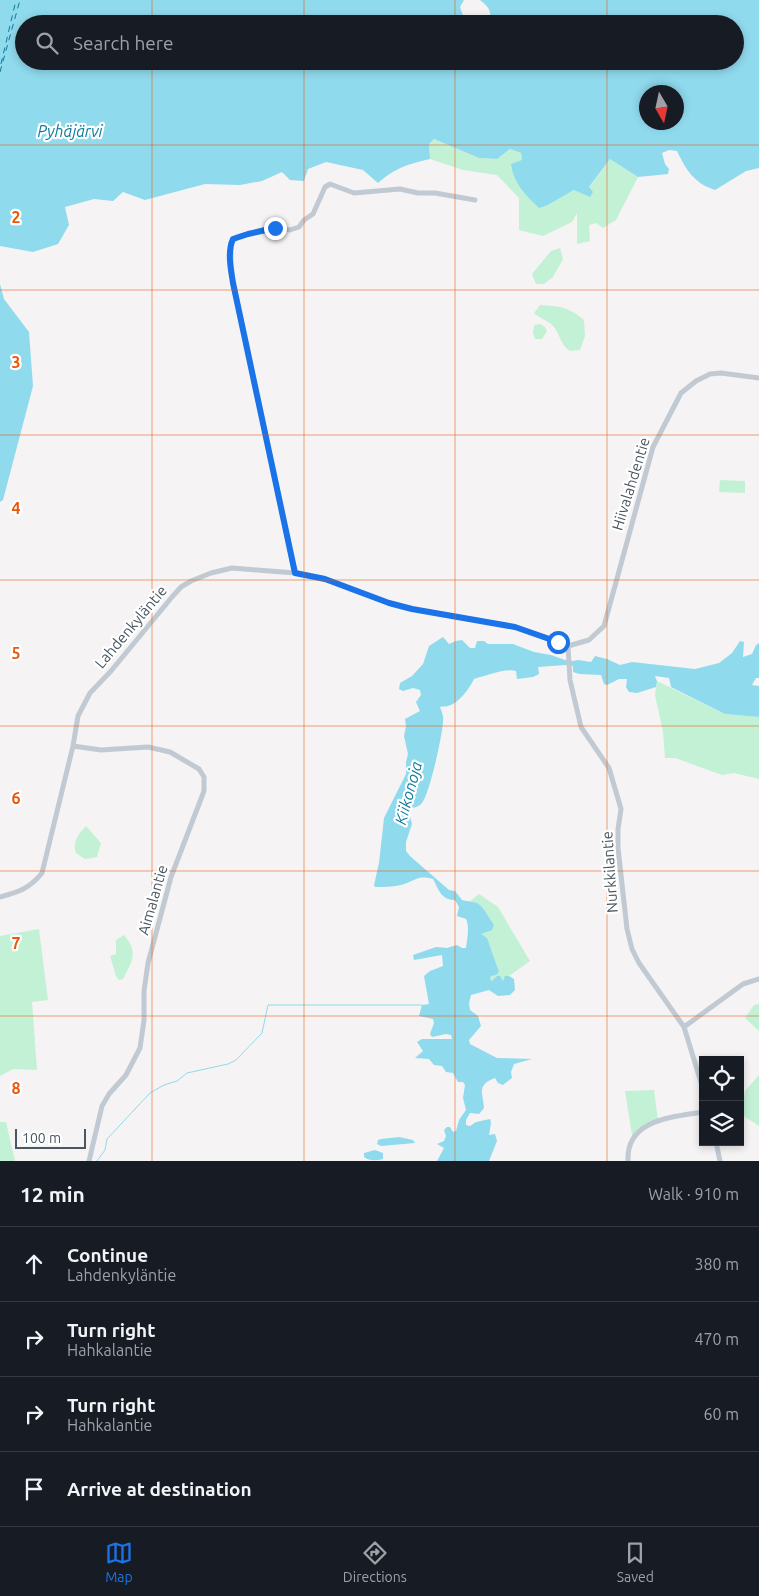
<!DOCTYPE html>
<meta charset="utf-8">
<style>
:root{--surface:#171b24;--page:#242831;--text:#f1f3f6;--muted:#9ea1a6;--line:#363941;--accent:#1a73e8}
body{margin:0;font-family:Ubuntu,sans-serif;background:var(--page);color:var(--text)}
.controls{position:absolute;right:15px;bottom:15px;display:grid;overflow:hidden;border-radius:0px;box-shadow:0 2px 8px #0003}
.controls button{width:45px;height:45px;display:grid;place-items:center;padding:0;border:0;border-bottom:1px solid var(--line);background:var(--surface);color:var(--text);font:25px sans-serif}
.compass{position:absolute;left:639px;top:85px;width:45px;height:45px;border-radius:50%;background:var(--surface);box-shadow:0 2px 8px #0003;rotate:171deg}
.scale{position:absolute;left:15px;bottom:12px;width:71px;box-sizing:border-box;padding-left:5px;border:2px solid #4a5661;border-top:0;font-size:14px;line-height:18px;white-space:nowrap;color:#4a5661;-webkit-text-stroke:4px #fff;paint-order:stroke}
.stop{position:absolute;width:15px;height:15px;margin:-11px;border:4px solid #1a73e8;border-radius:50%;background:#fff}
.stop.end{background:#1a73e8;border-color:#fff;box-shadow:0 1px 5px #0008}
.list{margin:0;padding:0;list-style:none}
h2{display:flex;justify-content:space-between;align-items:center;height:65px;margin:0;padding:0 20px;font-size:21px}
h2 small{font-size:16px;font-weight:400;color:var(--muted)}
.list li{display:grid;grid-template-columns:32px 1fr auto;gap:15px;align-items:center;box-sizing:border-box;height:75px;padding:0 20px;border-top:1px solid var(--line)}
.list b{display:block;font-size:19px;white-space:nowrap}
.list p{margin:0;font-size:16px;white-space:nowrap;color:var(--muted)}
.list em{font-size:16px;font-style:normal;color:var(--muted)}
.icon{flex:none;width:28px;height:28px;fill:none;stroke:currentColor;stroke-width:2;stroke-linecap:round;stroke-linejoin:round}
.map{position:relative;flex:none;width:759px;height:1161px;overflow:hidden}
.search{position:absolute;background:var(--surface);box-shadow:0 2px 8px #0003;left:15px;right:15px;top:15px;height:55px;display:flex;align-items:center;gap:12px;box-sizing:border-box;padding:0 18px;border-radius:28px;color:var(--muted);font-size:19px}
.sheet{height:365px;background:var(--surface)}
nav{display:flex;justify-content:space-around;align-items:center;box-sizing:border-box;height:70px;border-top:1px solid var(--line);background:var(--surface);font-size:14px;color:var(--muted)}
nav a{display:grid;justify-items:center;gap:2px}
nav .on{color:var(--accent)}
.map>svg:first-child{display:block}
.green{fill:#c3f1d5}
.water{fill:#90daee;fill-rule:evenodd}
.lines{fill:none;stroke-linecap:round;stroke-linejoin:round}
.stream{stroke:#90daee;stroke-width:1}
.ferry{stroke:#0c7c9b;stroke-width:1;stroke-dasharray:6 5;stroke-linecap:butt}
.minor{stroke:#c1cad2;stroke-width:5}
.route{stroke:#1a73e8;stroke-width:6}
.grid{fill:none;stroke:#e8590c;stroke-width:1;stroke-opacity:0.55}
.labels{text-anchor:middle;stroke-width:4.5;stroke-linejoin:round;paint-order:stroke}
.street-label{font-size:15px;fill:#4a5661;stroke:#fff}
.water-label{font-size:16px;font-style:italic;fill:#0c7c9b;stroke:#fff}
.grid-label{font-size:16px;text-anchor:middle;font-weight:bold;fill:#e8590c;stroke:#fff;stroke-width:4.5;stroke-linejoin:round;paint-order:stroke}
</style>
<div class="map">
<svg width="759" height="1161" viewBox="0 0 759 1161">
<rect width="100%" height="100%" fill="#f5f3f3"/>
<!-- green -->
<path class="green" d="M434,139L479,158L497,159L510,149L521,153L522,160L548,205L574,190L589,188L610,159L638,177L616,220L603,228L596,223L589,225L590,241L577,244V213L572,222L543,236L519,230V198L497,175L463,170L430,159L429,144Z
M560,248L563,259L553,277L544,284H536L532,274L551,251Z
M540,305C559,306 569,307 584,320L585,336L580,350L570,351C559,344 560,331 551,324C546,320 539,318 534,313Z
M540,324L545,327L547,331L542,339H535L533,333L534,325Z
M720,480L745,481V493L719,492Z
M657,681L725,714L759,717V779L734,773L722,775L675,758H665L663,732L655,695Z
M86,826L101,843L97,857L85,859L76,853C72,842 79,833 86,826Z
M479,894L498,907L530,961L509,976H506L503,981H492L490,979L481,933L484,932L469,902Z
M39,929L48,1000L32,1002L37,1070L13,1069L0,1076V936Z
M124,935C139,952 132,962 123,979L119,980L116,976L110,956L116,954V940Z
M759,1004V1031L745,1018L754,1005Z
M759,1075V1126L741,1114L745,1091Z
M654,1090L658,1120L647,1125L633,1141L625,1091Z
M0,1122H6L15,1161H0Z"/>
<!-- water -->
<path class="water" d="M0,0H464L460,7L466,24H24V61H735V24H490C491,10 490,8 480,0H759V168L746,171L715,190C694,183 686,170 677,151L669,150L662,153L665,164L669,169L668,174L638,177L610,159L589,187L593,192L590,197L574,190L548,205L539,208C525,195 513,182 511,164L522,160L521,153L510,149L497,159L479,158L434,139L429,144L430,159C406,165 397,167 378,183L363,170L326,162L308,169L304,181L290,180L282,172L262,181L240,185L205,184L145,200L123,192L113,201L94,199L65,207L69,225L58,244L33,252L0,246ZM676,92V122H646V92Z
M0,284L4,299L29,332L33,386L3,500L0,502Z
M443,637L449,644L456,641L462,640L470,648H475L477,641H484L488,644H513L534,652L551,655L565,660L573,661L578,660L591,662L595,656L607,659L620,665L632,662L695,669L719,663L732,653L740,641L744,642L743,657L752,654L756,645L759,643V678H756L752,685L759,686V717L725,714L671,687L669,678L655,676L657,681L656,687L637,693L629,692L626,687L627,679H619L607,685L604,684L601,675L579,674L573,672V666L565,665L538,667L539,674L533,677L517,679L516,671C506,668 485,676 474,679C469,689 459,703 448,706C445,707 442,706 440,707C442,712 444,717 443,722C442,737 430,792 422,803C418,808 414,807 408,809L412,824L406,842V851L410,856L449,890L455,891L462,900L477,903L482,907L494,925L492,930L481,934L487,938L499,972L496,975L491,976L490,979L492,981L497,976H500L503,981L505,976H509L514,979L515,990L510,995L498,996L489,990L471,995L469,1003L470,1010L478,1016L481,1026L469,1040L470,1044L497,1058L532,1059L514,1064L511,1072L512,1078L503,1085L498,1083L495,1078C476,1085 483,1093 484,1108L479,1114L470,1113L466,1120V1125L470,1126L476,1122L490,1119L491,1123L489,1135L495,1134L497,1141L489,1161H437L444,1148L437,1144L444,1141L446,1136L444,1130L447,1127H450L453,1132L456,1131L459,1120L466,1110L463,1098L465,1085L463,1082H458L453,1073L446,1072L442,1066L434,1065L429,1059L415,1058L423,1051L417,1042L422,1039H452L451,1035L446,1034L432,1037L430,1034L434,1023L433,1019L419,1016L422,1005L429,1004L424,976L430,971L443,966L442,955L414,960L413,955L436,947L447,948L457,945L462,948H466C467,939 470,927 466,919L457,916L459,907L455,900C441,900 439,890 433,879C420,876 419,878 407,883C398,887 385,887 375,887L374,885L379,863L384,818L406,774V762L408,754L404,736L406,726L405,719L420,711L416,702L421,695L420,690L413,688L403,691L399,689L400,683L412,676L423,664L429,646Z
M399,1137L413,1140L415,1143L381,1146L377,1144L378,1140L381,1139Z
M375,1150L383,1153V1159C376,1161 369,1161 364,1157V1153Z"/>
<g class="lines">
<!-- stream -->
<path class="stream" d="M97,1161L105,1150L107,1139L150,1093L164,1085L177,1081L187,1073L228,1064L236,1060L262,1033L268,1005H422"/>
<!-- ferry -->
<path class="ferry" d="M1,64L16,0
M0,72L20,0"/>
<!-- minor -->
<path class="minor" d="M295,573L233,283L231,263V243L237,237L263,230L275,228L290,230L299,227L304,220L313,214L325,187L330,184L354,193L400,189L418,193H435L475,200
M568,646L570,680L581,727L609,768L621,809L618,829V848L627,929L632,949L639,963L684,1027L703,1089
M568,646L589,640L604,626L653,447L681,393L696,381L710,374L721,373L759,378
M73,746L101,750L148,747L170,752L199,769L204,777V791L171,877L148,963L144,991V1020L140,1048L126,1075L109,1094L102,1106L89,1161
M0,897C19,892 30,888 42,873L73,746L78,716L90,693L111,671L172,597L181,587L191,581L211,573L232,568L295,573L325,579L389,603L412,609L515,627L568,646
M684,1027L743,984L759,979
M716,1142L720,1161
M628,1161C626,1119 673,1117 703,1112"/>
</g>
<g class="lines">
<!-- route -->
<path class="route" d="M275,228L248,234L233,239C227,252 231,270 233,283L295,573L325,579L389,603L412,609L515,627L558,642"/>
</g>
<!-- grid -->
<path class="grid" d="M152,0V24M304,0V24M455,0V24M607,0V24M152,61V1161M304,61V1161M455,61V1161M607,61V1161M0,145H759M0,290H759M0,435H759M0,580H759M0,726H759M0,871H759M0,1016H759"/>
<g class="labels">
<!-- street labels -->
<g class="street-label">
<text transform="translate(631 484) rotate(-73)" y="5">Hiivalahdentie</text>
<text transform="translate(131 627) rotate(-50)" y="5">Lahdenkyläntie</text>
<text transform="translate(610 872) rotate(-94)" y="5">Nurkkilantie</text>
<text transform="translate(153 900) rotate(-74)" y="5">Aimalantie</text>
</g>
<!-- water labels -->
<g class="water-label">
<text x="70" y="137">Pyhäjärvi</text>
<text transform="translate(408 793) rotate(-75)" y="6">Kiikonoja</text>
</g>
</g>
<g class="grid-label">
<text x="16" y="223">2</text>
<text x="16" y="368">3</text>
<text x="16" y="514">4</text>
<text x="16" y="659">5</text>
<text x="16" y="804">6</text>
<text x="16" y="949">7</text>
<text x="16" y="1094">8</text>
</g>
</svg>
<div class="controls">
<button><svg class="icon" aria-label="locate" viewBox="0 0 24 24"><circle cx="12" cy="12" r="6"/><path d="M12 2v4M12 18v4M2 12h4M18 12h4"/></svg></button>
<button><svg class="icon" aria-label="layers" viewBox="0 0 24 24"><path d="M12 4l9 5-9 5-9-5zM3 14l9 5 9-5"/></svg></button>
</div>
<svg class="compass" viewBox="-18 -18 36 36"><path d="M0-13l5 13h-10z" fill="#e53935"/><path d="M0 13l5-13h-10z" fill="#9ea1a6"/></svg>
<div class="scale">100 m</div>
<div class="stop" style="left:558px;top:642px"></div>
<div class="stop end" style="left:275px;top:228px"></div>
<div class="search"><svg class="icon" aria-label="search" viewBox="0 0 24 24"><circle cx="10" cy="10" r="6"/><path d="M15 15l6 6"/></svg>Search here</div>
</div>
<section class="sheet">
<h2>12 min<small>Walk · 910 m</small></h2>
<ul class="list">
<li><svg class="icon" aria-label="ahead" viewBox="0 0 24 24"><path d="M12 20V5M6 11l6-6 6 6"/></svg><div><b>Continue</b><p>Lahdenkyläntie</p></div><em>380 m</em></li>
<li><svg class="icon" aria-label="right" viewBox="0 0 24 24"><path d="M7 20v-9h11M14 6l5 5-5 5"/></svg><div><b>Turn right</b><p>Hahkalantie</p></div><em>470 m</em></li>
<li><svg class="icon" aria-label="right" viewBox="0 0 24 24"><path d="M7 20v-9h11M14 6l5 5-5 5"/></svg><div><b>Turn right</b><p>Hahkalantie</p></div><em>60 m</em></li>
<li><svg class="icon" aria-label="arrive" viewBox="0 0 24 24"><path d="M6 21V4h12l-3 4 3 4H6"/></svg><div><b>Arrive at destination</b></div></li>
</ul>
</section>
<nav>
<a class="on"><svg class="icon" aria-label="map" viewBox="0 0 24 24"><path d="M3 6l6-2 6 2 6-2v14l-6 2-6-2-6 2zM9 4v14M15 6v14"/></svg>Map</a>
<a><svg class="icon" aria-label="directions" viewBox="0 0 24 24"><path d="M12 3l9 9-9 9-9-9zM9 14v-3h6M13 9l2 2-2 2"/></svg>Directions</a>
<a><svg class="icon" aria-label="saved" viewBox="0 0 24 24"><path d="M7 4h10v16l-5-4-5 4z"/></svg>Saved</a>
</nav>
